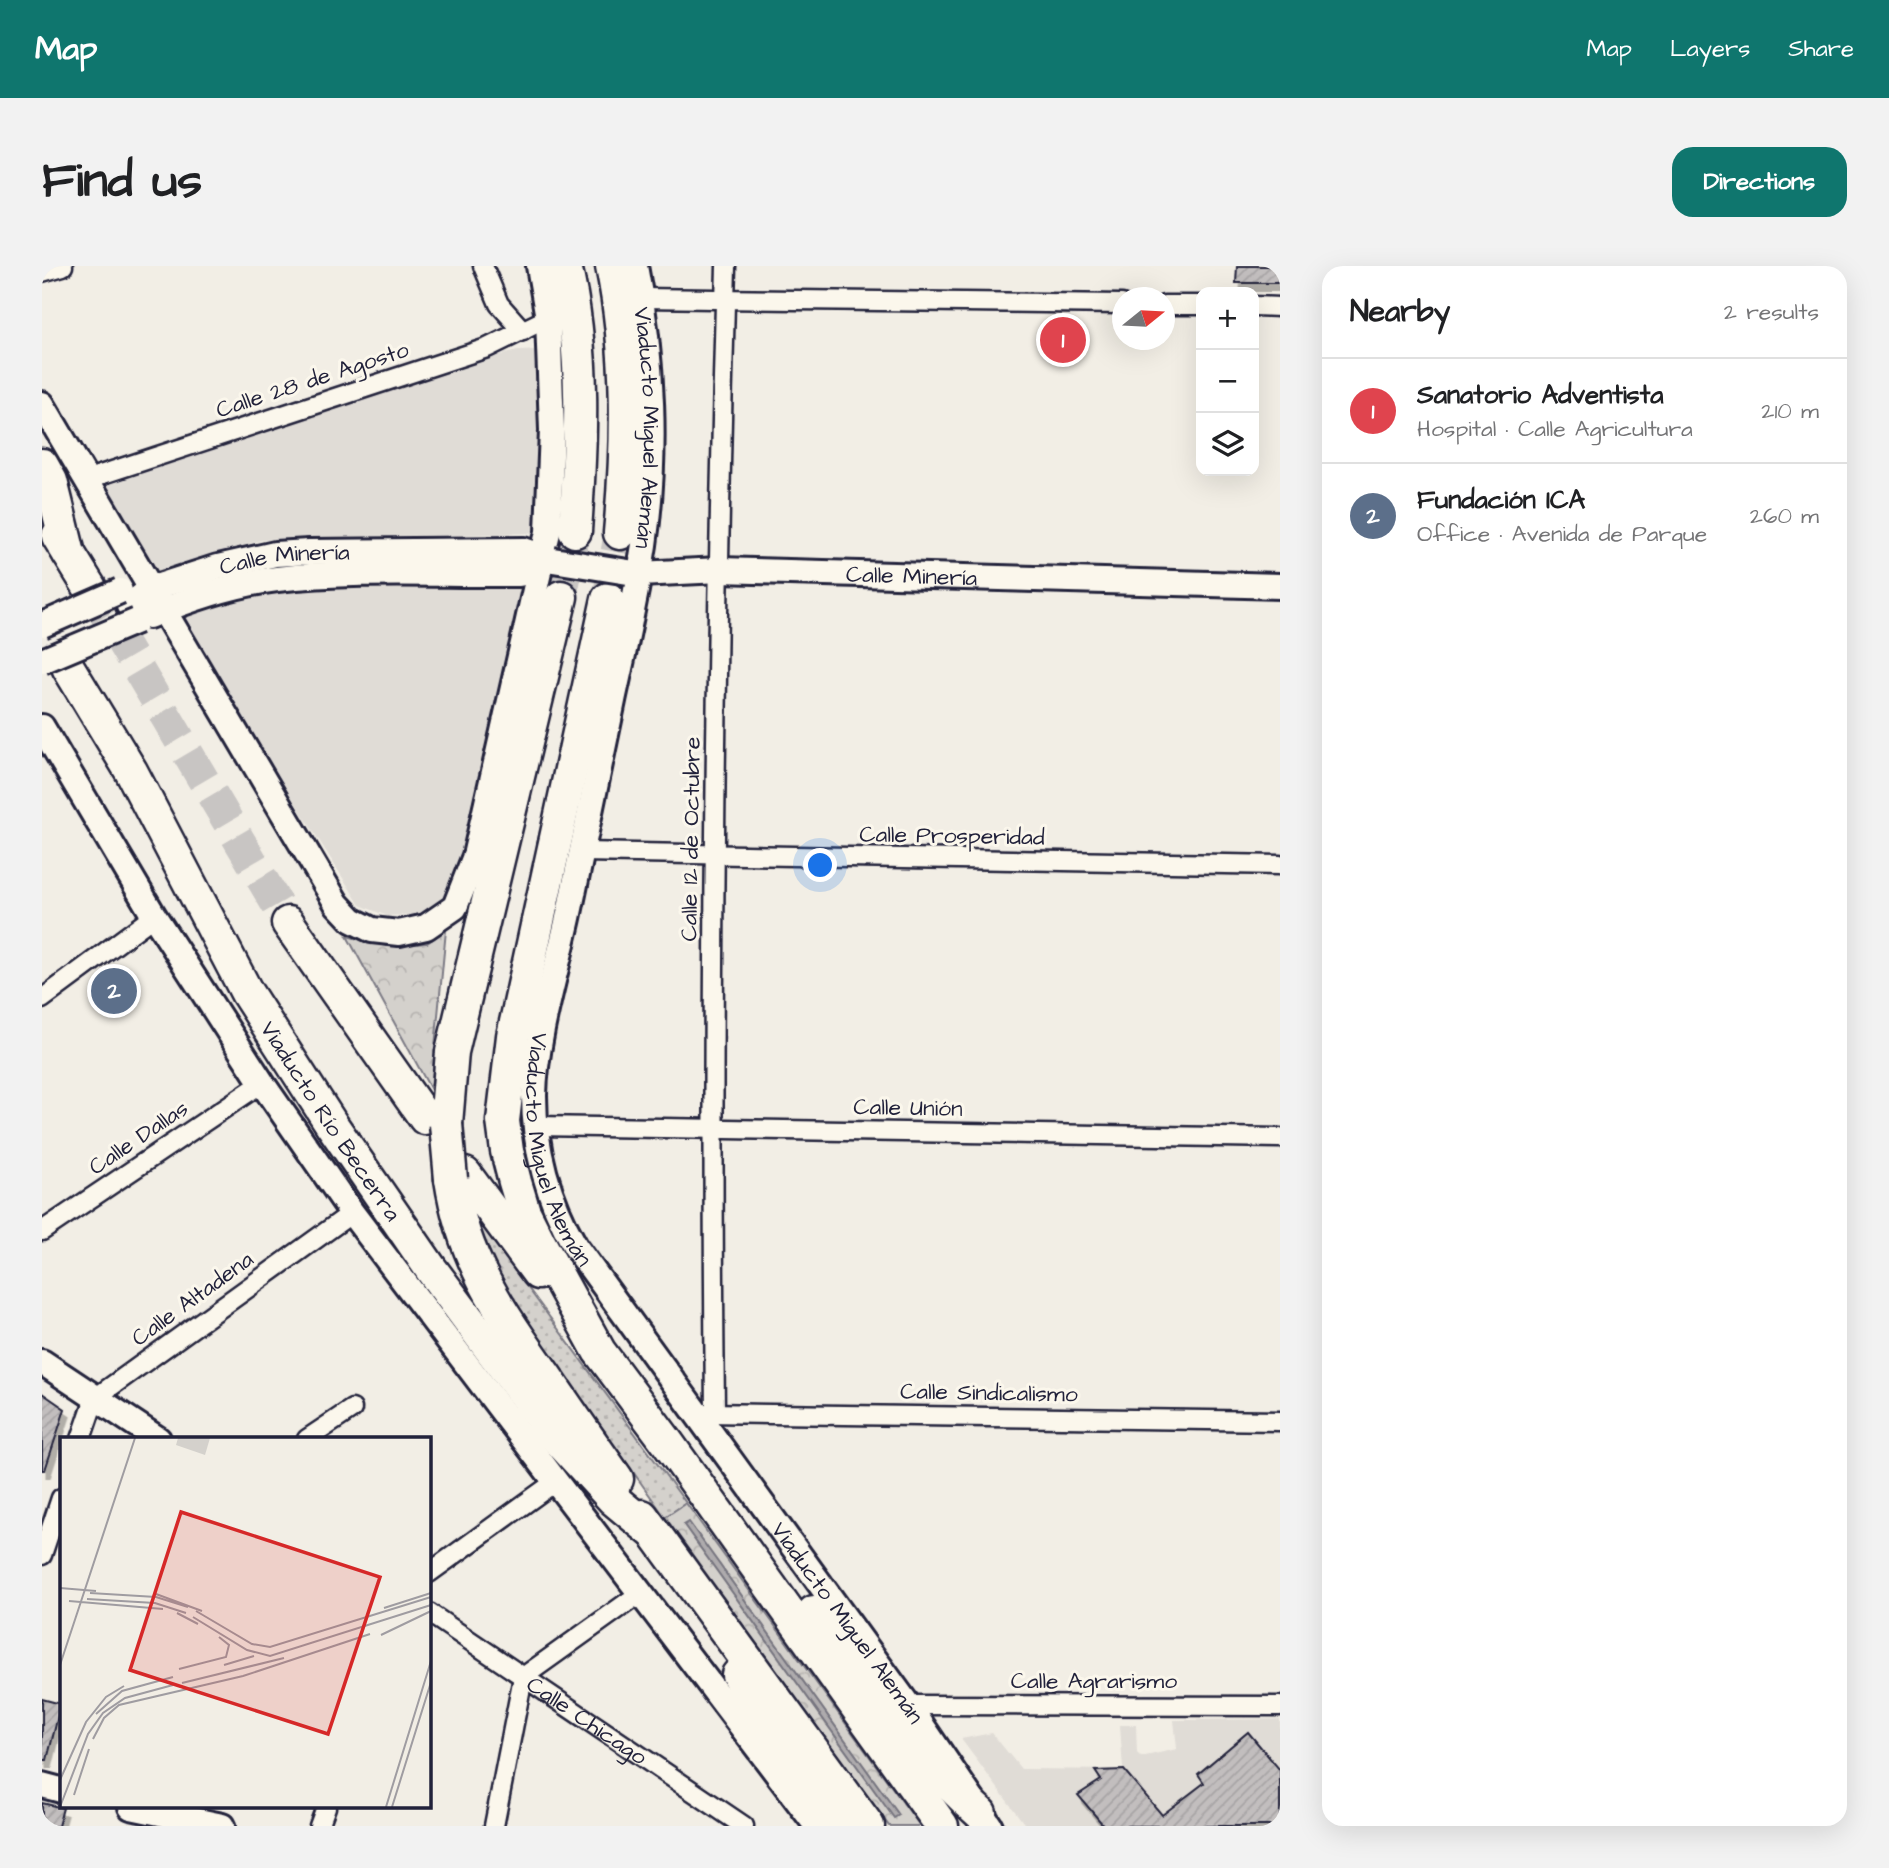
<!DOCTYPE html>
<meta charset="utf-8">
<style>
:root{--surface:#fff;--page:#f2f2f2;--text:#202124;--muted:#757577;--line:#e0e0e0;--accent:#0f766e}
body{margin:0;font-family:"Architects Daughter",sans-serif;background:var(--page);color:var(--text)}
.controls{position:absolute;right:21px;top:21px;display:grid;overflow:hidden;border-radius:14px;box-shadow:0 7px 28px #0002}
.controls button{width:63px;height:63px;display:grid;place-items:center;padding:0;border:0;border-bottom:2px solid var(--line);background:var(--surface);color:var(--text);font:35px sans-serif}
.compass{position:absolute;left:1070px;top:21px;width:63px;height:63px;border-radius:50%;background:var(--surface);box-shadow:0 7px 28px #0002;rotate:72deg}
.you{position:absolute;left:779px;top:600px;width:24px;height:24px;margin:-18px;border:5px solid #fff;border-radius:50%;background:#1a73e8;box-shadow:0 0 0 10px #1a73e833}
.badge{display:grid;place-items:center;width:46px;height:46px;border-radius:50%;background:var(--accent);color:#fff;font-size:23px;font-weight:700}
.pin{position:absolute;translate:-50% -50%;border:4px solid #fff;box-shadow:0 2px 7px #0006}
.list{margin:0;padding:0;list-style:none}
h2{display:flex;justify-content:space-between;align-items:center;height:91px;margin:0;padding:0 28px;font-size:30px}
h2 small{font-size:23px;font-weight:400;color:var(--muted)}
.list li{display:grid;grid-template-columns:46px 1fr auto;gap:21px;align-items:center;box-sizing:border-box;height:105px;padding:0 28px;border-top:2px solid var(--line)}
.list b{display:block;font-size:26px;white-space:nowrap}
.list p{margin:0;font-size:23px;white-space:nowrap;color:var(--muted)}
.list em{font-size:23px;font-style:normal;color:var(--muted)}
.icon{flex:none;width:38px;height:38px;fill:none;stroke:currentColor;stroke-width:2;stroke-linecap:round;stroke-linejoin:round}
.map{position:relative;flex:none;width:1238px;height:1560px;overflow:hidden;border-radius:21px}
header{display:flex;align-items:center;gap:42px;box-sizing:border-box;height:98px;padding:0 35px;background:var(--accent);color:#fff}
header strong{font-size:33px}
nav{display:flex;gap:38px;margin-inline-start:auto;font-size:24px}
.intro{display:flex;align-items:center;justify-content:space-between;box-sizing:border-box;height:168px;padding:0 42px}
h1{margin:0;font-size:49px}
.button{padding:18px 32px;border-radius:21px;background:var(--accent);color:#fff;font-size:24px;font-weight:700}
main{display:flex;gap:42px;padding:0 42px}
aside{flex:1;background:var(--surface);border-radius:21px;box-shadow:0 7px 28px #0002}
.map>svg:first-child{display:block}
.built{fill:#e0dcd6}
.grass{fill:url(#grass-dots);stroke:#7b7a84;stroke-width:2}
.forest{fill:url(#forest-crowns);stroke:#7b7a84;stroke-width:2}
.water{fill:#aeabad;stroke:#76747f;stroke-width:2}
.building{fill:url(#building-hatch);stroke:#22223b;stroke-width:2;filter:url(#shadow)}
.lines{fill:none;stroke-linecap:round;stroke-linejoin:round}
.highway-tunnel{stroke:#c8c5c3;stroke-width:32;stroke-dasharray:32 16;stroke-linecap:butt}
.street-casing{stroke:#22223b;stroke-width:23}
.secondary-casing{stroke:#22223b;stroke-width:30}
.highway-casing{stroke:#22223b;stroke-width:37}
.street{stroke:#fbf7ec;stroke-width:18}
.secondary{stroke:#fbf7ec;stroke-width:24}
.highway{stroke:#fbf7ec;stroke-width:32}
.secondary-bridge-casing{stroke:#22223b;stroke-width:30;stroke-linecap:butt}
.highway-bridge-casing{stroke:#22223b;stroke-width:37;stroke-linecap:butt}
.secondary-bridge{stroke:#fbf7ec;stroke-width:24}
.highway-bridge{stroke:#fbf7ec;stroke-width:32}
.labels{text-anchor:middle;stroke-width:6;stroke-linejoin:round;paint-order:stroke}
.street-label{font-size:23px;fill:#22223b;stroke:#fbf7ec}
.inset-road{fill:none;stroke:#9f9ca1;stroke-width:2}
.view{fill:#d62828;fill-opacity:0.15;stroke:#d62828;stroke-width:3.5}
.inset-edge{fill:none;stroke:#22223b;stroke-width:3.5}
</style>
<header>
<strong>Map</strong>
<nav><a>Map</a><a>Layers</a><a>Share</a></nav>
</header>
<div class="intro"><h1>Find us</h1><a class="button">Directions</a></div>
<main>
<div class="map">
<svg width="1238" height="1560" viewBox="0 0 1238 1560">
<defs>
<pattern id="grass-dots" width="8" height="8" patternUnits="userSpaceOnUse" patternTransform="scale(1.75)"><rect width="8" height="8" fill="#d4d1cc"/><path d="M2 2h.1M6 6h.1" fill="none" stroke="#b6b3b0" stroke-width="1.8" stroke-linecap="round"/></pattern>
<pattern id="forest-crowns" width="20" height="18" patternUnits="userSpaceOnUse" patternTransform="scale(1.75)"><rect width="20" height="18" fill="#d4d1cc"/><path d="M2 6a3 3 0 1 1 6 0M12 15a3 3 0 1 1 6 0" fill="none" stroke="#b6b3b0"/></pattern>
<pattern id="building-hatch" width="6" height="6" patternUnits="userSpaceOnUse" patternTransform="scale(1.75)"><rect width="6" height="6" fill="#c2bebe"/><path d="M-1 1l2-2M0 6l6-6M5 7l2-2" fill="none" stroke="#a6a3a4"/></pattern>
<filter id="shadow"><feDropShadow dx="4.5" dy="8" stdDeviation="0" flood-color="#0004"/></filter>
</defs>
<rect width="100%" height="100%" fill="#f2eee5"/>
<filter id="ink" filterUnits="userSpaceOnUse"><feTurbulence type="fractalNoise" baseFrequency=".0143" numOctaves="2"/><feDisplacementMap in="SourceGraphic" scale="14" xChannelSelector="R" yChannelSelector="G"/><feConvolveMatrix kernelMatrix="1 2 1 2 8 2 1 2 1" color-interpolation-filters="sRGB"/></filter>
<g filter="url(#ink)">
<!-- built -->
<path class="built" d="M503,84L497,267L220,274L114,305L62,220L453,90L476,85Z
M487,315L414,620L387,648L345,650L318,639L133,347L221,325L351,316Z
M1238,1453V1560H984L919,1473L950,1467L979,1503L1081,1504L1078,1459H1094L1095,1487L1099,1491L1135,1483L1132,1454Z"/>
<!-- grass -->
<path class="grass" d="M428,943L644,1237L623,1251L485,1056L458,1014Z"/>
<!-- forest -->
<path class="forest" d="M404,664L389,824L305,670L344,680L385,677Z
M644,1237L878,1560H847L623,1251Z"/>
<!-- water -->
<path class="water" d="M647,1256L857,1549L852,1552L642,1259Z"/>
<!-- building -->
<path class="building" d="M1195,0H1238V17H1194Z
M0,1127L23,1143L3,1204H0Z
M0,1433L19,1438L5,1494H0Z
M1206,1466L1238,1504V1560H1062L1036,1529L1059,1514L1053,1505L1082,1504L1120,1549L1162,1517L1156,1508Z
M0,1537L21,1542L16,1560H0Z"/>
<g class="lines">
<!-- highway-tunnel -->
<path class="highway-tunnel" d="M48,322L246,657
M519,331L533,265
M566,333L578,267"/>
<!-- street casing -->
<g class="street-casing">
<g id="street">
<path d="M441,0L457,38L481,65"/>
<path d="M0,6L21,0"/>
<path d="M599,32L1080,38"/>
<path d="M1122,39H1159"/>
<path d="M1212,40L1238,41"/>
<path d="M46,213L445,82L506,52"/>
<path d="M540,586L1238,599"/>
<path d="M0,733L112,650"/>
<path d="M494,860L1238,872"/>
<path d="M0,965L220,817"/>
<path d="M664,1147L1238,1155"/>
<path d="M673,1147C669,764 673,382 684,0"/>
<path d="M39,1173L53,1132L310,947"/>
<path d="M265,1173L310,1143"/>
<path d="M0,1289L19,1232"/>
<path d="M387,1307L513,1216"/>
<path id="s1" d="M387,1347L702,1560"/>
<path d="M866,1439L1238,1440"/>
<path d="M277,1560L284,1541"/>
<path d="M452,1560L481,1411L597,1328"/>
</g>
</g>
<!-- secondary casing -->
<g class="secondary-casing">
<g id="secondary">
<path id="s2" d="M593,0C611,90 615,188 602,279C594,330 583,380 572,430C557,504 542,578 526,652C514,707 493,774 492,829C492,883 506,933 533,980L866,1439L948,1560"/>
<path d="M0,138L295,638L310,654L330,664L357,667L384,661L413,641L433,590L506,266L510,164L506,52L497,0"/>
<path id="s3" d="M586,306L597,308L678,304L1238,320"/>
<path id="s4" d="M87,340L108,323L176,301L233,288L267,286L482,284L511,294"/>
<path d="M107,350C148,333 191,318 235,313C315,304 397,309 477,308L501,293"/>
<path d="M0,461L112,650L220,817L310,947L775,1560"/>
<path d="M0,1096L116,1173"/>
<path d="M0,1519L19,1524"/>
<path d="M89,1541L180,1560"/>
</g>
</g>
<!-- highway casing -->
<g class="highway-casing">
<g id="highway">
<path d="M523,0C544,85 539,178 533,265"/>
<path d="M570,0C588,87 586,179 578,267"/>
<path d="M0,199L9,215L27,288"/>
<path d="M16,270L48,322"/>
<path d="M566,333L471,770L461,855L465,885L473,916L482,946L497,976L557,1085L625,1176L900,1560"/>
<path id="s5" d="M26,401L89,505L205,727L290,859L389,1003L513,1170L571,1233L612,1267"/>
<path d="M246,657L383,852"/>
<path d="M404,858L410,786L519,331"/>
<path d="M423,908L496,1007"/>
<path d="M409,913C421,993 457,1044 502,1108C526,1143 550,1178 575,1213"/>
<path d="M600,1250L826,1560"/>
<path d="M772,1346C823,1416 873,1490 938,1547"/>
<path d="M696,1409L714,1446L795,1560"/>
</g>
</g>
<!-- street -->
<use href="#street" class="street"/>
<!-- secondary -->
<use href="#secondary" class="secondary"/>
<!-- highway -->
<use href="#highway" class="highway"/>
<!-- secondary-bridge casing -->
<g class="secondary-bridge-casing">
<path id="secondary-bridge" d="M511,294L586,306
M0,359L78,325
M0,395L95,355"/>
</g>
<!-- highway-bridge casing -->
<g class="highway-bridge-casing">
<path id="highway-bridge" d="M404,858L409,913"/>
</g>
<!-- secondary-bridge -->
<use href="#secondary-bridge" class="secondary-bridge"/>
<!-- highway-bridge -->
<use href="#highway-bridge" class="highway-bridge"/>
</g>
</g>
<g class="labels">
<!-- street labels -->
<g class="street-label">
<text transform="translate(270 113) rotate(-18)" y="8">Calle 28 de Agosto</text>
<text dy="8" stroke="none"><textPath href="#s2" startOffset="163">Viaducto Miguel Alemán</textPath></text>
<text dy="8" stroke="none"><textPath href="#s4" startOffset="166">Calle Minería</textPath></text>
<text dy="8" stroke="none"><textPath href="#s3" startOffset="284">Calle Minería</textPath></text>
<text transform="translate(910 569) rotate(1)" y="8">Calle Prosperidad</text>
<text transform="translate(648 573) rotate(-89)" y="8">Calle 12 de Octubre</text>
<text transform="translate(866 841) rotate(1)" y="8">Calle Unión</text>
<text dy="8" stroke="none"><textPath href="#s5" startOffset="525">Viaducto Río Becerra</textPath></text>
<text transform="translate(96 871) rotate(-34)" y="8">Calle Dallas</text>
<text dy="8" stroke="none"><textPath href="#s2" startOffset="900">Viaducto Miguel Alemán</textPath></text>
<text transform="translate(150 1032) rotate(-36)" y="8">Calle Altadena</text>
<text transform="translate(947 1126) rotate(1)" y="8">Calle Sindicalismo</text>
<text dy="8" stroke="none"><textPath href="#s2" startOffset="1465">Viaducto Miguel Alemán</textPath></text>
<text x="1052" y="1422">Calle Agrarismo</text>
<text dy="8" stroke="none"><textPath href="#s1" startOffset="191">Calle Chicago</textPath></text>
</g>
</g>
<!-- overview -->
<g transform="translate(18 1171)">
<rect width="371" height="371" fill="#f2eee5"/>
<path d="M118,1H150L145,18L116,8Z" fill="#d4d1cc"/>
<path class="inset-road" d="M0,151L36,154M30,156L96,160L128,170M96,157L142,174M27,162L95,166L126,176M9,164L103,172M324,171L371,156M136,174L192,207L210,210L371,160M117,176L138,187M133,180L187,213L210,219L371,168M321,198L371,174M0,228L75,1M164,228L194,219M119,232L166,220L169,208L159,200M122,246L224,221M36,277L62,254L113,240M33,302L44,281L59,268L183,239L310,197M0,343L26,285L46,260L64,249M14,358L29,312M0,370L28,297L43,276L65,261L113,248M326,370L371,224M332,370L371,245"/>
<path class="view" d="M121,75L320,140L268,297L70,233Z"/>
<rect width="371" height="371" class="inset-edge"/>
</g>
</svg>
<div class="controls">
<button>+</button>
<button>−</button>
<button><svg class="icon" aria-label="layers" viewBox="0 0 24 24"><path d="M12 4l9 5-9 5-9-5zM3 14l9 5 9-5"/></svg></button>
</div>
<svg class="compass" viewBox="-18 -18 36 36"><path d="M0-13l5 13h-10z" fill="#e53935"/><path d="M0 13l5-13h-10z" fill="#757577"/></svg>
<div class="you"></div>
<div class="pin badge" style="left:1021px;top:74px;background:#e0444e">1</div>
<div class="pin badge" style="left:72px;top:725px;background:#5c6f8a">2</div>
</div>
<aside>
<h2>Nearby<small>2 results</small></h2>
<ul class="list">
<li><span class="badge" style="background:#e0444e">1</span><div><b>Sanatorio Adventista</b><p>Hospital · Calle Agricultura</p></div><em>210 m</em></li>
<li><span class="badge" style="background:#5c6f8a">2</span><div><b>Fundación ICA</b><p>Office · Avenida de Parque</p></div><em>260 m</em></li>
</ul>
</aside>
</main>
